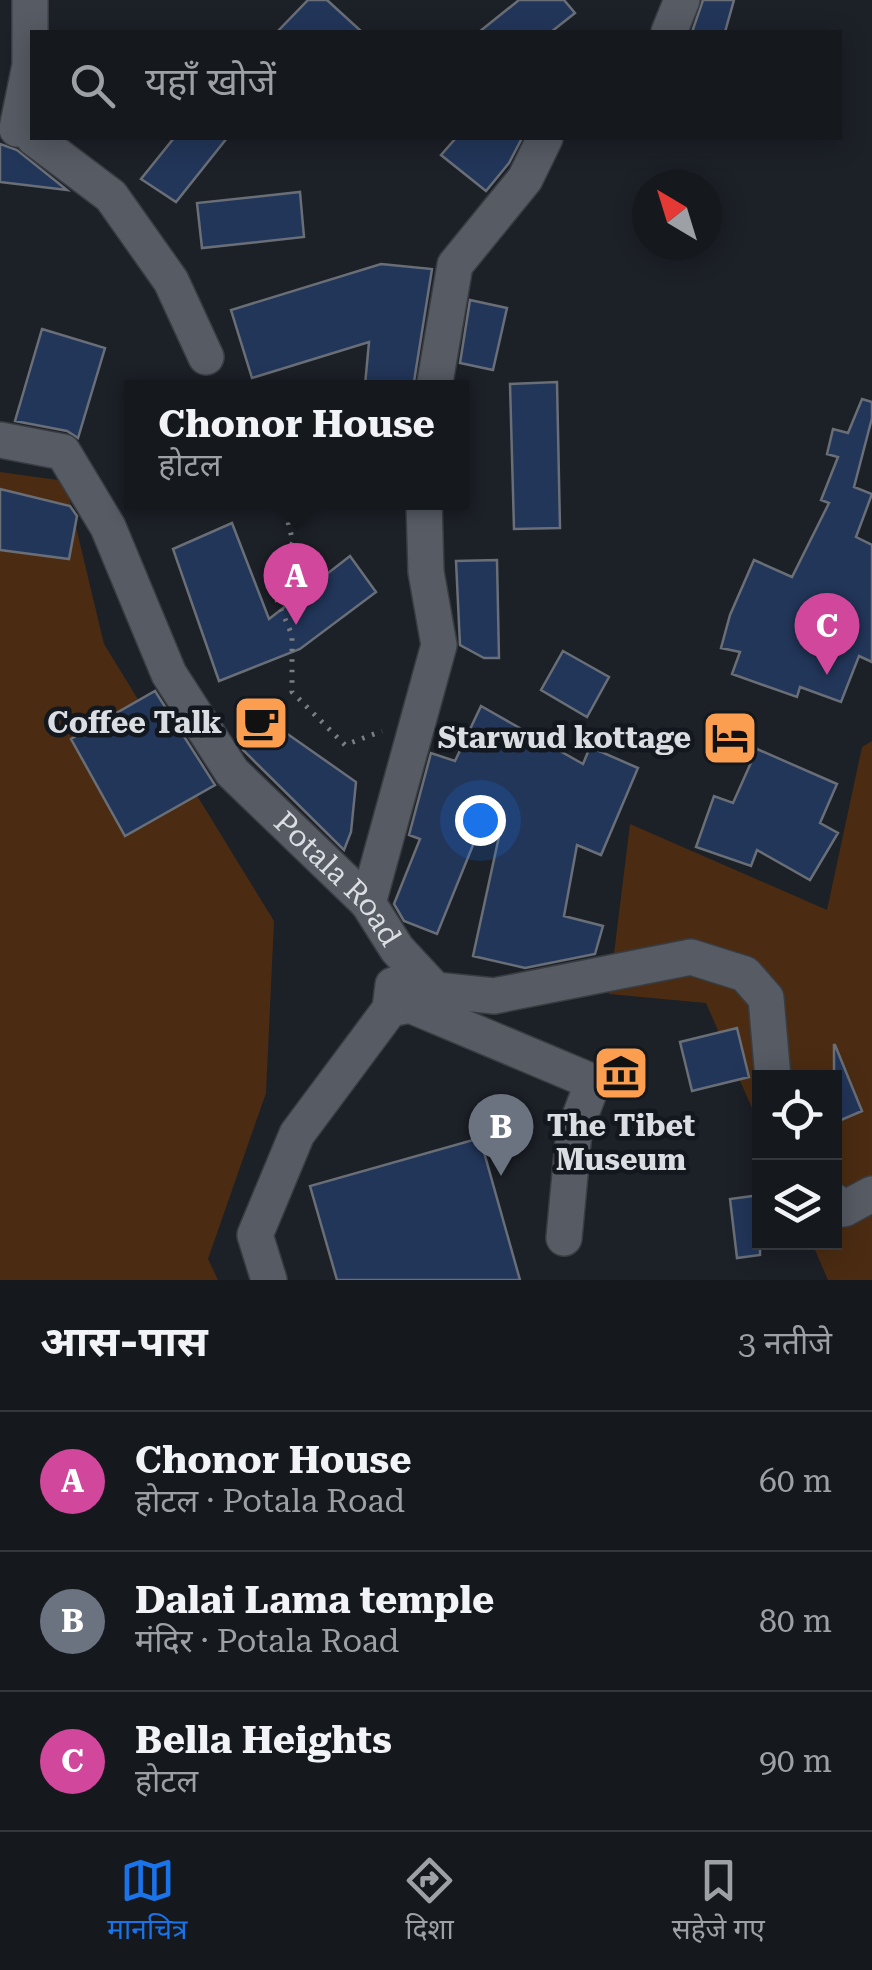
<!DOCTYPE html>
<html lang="hi">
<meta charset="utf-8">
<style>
:root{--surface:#15181d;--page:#1e2126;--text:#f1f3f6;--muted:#9da0a4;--line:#34373b;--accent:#1a73e8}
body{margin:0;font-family:"Roboto Serif","Noto Sans Devanagari",serif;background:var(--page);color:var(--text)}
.controls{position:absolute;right:30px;bottom:30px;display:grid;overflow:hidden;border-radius:0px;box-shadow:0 5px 25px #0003}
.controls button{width:90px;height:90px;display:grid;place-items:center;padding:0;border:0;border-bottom:2px solid var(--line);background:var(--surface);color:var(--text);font:50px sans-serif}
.compass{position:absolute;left:632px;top:170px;width:90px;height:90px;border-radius:50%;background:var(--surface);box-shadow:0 5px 25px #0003;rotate:322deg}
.you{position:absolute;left:480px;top:820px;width:35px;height:35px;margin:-25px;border:8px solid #fff;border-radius:50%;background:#1a73e8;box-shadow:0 0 0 15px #1a73e833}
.badge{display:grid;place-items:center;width:65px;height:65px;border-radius:50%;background:var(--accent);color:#fff;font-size:32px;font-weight:700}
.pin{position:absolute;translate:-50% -82px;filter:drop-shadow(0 2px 5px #0008)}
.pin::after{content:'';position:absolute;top:52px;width:35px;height:30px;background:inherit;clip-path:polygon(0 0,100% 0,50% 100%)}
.popup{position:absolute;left:124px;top:380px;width:345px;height:130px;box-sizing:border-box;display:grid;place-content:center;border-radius:0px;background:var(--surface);filter:drop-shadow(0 2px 8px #0005);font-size:32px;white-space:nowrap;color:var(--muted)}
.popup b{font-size:38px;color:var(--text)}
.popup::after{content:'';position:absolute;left:50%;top:100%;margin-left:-20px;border:20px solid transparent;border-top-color:var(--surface)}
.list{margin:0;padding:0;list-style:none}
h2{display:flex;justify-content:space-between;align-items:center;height:130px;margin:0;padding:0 40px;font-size:42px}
h2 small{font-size:32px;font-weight:400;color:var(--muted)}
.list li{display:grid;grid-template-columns:65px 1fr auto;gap:30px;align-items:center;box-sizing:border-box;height:140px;padding:0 40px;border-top:2px solid var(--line)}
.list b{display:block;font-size:38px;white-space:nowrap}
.list p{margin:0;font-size:32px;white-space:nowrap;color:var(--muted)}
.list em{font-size:32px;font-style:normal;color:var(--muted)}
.icon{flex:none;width:55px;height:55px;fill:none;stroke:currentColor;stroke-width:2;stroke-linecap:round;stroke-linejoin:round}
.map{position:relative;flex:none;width:872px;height:1280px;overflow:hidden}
.search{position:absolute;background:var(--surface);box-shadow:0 5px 25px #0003;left:30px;right:30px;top:30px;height:110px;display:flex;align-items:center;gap:25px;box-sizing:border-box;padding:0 35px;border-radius:0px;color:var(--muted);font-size:38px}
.sheet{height:550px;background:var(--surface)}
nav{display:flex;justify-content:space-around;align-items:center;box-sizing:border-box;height:140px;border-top:2px solid var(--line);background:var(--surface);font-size:28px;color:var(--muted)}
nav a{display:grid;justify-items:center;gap:5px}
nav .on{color:var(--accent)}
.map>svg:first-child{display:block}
.green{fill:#4b2c12}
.building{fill:#22365a;stroke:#696e77;stroke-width:2.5}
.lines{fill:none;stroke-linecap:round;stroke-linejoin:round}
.minor-casing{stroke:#393d42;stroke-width:38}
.path{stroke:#7a7e84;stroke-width:5;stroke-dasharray:2.5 8;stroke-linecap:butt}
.minor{stroke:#565b64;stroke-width:35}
.labels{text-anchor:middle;stroke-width:9;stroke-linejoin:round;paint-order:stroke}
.poi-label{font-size:30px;font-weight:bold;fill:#dadde2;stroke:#13171e;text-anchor:end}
.street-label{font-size:30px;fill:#dadde2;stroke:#13171e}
</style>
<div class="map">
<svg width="872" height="1280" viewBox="0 0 872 1280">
<rect width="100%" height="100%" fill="#1c2027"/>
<!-- green -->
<path class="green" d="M0,472L65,481L104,644L274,921L266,1093L208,1259L218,1280H0Z
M872,741V1280H828L812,1243L834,1242V1078H760L759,1124L706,1003L609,994L630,824L827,910L862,747Z"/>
<!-- building -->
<path class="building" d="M308,0H327L362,32H277Z
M519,0H564L575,13L551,32H479Z
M703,0H734L725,32H692Z
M174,138H227L176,202L141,179Z
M456,138H522L509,163L486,191L441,155Z
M0,144L17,150L67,190L0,182Z
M300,192L304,237L202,248L197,203Z
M381,264L432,269L413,388L365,385L369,342L252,378L231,310Z
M470,300L507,308L493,370L460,363Z
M42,329L105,348L78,438L67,431L15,421Z
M557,382L560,528L514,529L510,384Z
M862,399L872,402V418L854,487L872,494L856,537L872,545V662L859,656L841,702L800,687L797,697L732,674L740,652L721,648L730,615L754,560L792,577L829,503L821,500L838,457L827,454L833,429L848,433Z
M0,489L70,506L77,516L69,559L0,550Z
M232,523L269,619L350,556L376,592L300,649L219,681L173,549Z
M497,560L499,658H484L460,645L456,561Z
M563,651L609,677L587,717L541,690Z
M155,691L215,785L125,836L71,739Z
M481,706L583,764L590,747L638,768L601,855L577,845L564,916L603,926L595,954L525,968L473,956L503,818L486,813L437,934L404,921L394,904L420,839L409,835L431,753L455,761Z
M269,721L356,782L351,832L344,850L243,750Z
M757,749L837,784L820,823L838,833L810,880L757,850L751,866L696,847L714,796L733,803Z
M737,1028L749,1077L692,1091L680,1042Z
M835,1045L862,1111L834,1123V1045Z
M480,1138L520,1280H337L310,1186Z
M760,1195V1255L737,1258L730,1199Z"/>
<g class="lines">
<!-- minor casing -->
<g class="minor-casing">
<g id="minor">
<path d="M669,32L682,0"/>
<path d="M17,129L30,65V0"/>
<path d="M34,138L111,196L171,281L206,357"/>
<path d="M434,388L455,265L525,179L545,138"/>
<path id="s1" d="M0,440L63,452L108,527L169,674L232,772L368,903L397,949L435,990L494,996L691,957L745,974L766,998L773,1078"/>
<path d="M368,903L439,645L426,572L424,502"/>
<path d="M390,1009L410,1005L593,1082L574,1132L564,1238"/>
<path d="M834,1201L844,1209L872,1194"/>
<path d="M269,1280L255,1235L297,1134L390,1009L393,985"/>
</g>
</g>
<!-- path -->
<path class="path" d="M283,502L293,542L271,586L292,635V692L345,745L382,731"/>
<!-- minor -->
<use href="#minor" class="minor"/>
</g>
<!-- icons -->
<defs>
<g id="cafe-square" transform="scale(2.875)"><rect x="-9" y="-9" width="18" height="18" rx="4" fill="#fb9e50" stroke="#13171e"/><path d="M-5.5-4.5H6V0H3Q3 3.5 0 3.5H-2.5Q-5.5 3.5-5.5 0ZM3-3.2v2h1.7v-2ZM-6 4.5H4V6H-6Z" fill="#111"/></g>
<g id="hotel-square" transform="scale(2.875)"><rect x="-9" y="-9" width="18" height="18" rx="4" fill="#fb9e50" stroke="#13171e"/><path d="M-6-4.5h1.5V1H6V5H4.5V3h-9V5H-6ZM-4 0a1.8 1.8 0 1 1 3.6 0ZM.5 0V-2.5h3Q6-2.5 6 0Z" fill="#111"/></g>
<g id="museum-square" transform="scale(2.875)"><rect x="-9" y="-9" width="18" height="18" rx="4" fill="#fb9e50" stroke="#13171e"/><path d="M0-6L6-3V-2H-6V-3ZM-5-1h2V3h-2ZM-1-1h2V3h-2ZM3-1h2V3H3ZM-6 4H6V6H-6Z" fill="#111"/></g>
</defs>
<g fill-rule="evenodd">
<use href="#cafe-square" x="261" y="723"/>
<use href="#hotel-square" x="730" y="738"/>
<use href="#museum-square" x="621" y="1073"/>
</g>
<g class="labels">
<!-- poi labels -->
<g class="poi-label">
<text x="222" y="733">Coffee Talk</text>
<text x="691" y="748">Starwud kottage</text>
<text x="621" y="1136" text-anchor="middle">The Tibet<tspan x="621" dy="34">Museum</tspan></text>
</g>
<!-- street labels -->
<g class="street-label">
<text dy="10" stroke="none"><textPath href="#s1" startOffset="578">Potala Road</textPath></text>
</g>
</g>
</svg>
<div class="controls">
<button><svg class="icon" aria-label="locate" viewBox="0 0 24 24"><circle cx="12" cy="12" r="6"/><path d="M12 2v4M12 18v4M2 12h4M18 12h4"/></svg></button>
<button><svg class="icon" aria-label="layers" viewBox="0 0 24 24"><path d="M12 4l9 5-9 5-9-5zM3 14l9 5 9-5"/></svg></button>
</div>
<svg class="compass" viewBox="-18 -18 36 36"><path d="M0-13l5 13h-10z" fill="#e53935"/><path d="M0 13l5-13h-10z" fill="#9da0a4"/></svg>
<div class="you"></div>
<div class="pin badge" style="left:296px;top:625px;background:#d1479c">A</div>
<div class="popup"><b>Chonor House</b>होटल</div>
<div class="pin badge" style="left:501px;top:1176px;background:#6b7280">B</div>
<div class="pin badge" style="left:827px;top:675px;background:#d1479c">C</div>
<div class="search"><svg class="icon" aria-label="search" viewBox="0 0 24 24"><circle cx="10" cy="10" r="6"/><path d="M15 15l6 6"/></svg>यहाँ खोजें</div>
</div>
<section class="sheet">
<h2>आस-पास<small>3 नतीजे</small></h2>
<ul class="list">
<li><span class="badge" style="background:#d1479c">A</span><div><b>Chonor House</b><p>होटल · Potala Road</p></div><em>60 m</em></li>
<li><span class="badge" style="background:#6b7280">B</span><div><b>Dalai Lama temple</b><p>मंदिर · Potala Road</p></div><em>80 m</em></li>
<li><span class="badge" style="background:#d1479c">C</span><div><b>Bella Heights</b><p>होटल</p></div><em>90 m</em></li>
</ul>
</section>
<nav>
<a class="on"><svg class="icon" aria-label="map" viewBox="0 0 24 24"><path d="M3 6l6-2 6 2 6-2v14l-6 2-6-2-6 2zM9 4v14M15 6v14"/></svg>मानचित्र</a>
<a><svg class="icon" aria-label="directions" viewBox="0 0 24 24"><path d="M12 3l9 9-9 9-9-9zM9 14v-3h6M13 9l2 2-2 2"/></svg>दिशा</a>
<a><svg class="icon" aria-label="saved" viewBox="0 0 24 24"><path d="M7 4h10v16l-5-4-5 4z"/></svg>सहेजे गए</a>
</nav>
